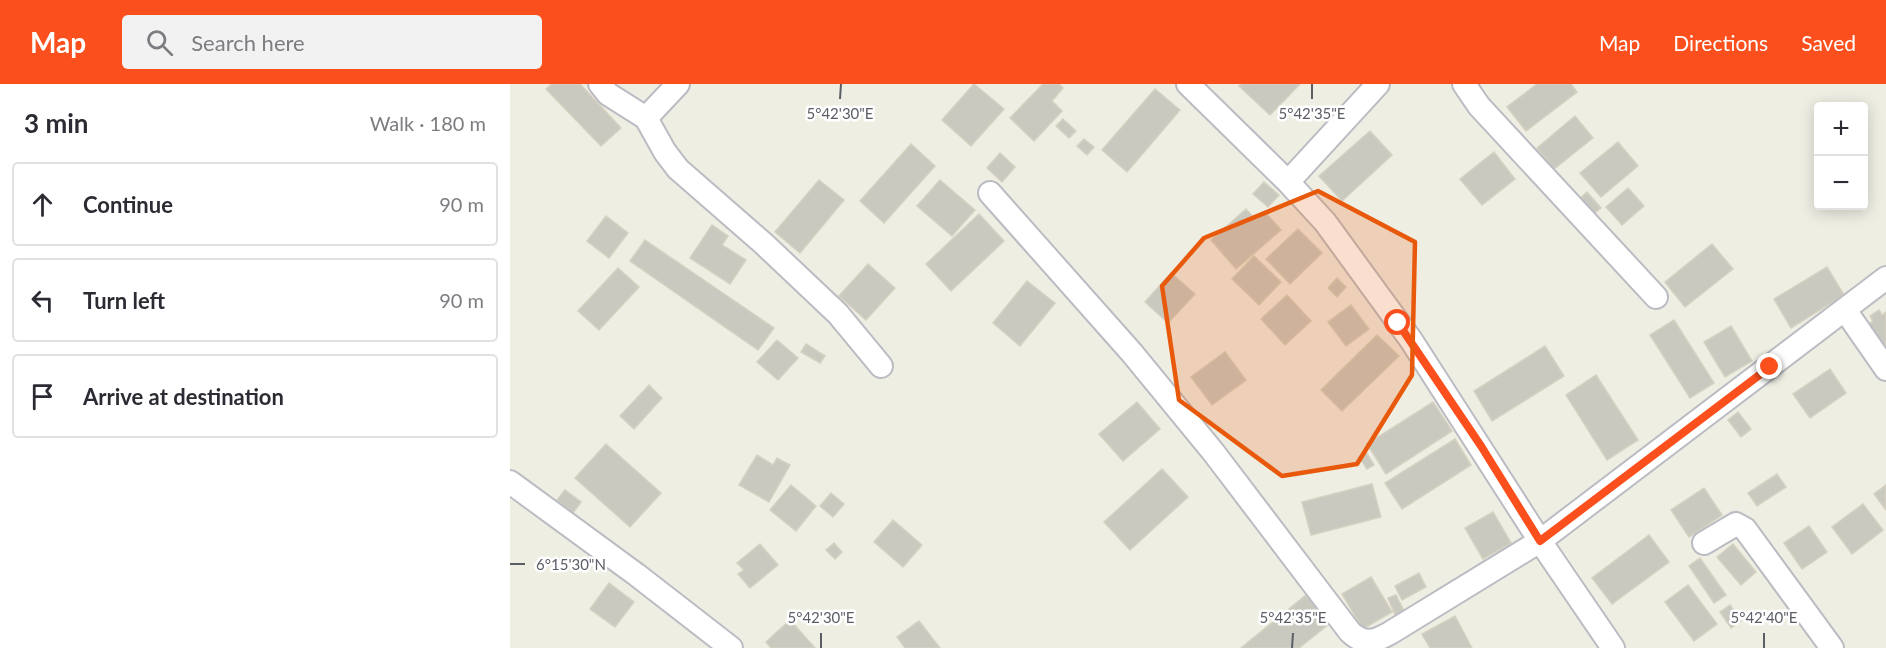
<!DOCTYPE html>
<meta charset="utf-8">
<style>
:root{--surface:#fff;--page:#f2f2f3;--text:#2b2b33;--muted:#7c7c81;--line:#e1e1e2;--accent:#fb501d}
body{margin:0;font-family:Lato,sans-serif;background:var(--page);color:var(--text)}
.controls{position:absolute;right:18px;top:18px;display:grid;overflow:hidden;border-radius:6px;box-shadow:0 3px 15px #0003}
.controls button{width:54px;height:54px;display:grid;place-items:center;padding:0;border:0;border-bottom:2px solid var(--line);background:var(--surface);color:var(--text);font:30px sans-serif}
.stop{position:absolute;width:18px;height:18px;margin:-14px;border:4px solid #fb501d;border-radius:50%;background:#fff}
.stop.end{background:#fb501d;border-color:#fff;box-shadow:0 2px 6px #0008}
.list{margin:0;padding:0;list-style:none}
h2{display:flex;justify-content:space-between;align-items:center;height:78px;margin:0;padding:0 24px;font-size:26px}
h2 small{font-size:20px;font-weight:400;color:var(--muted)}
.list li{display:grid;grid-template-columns:39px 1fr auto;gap:18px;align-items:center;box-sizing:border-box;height:84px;margin:0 12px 12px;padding:0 12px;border:2px solid var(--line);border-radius:6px}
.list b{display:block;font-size:22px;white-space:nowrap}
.list em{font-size:20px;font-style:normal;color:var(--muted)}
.icon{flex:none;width:33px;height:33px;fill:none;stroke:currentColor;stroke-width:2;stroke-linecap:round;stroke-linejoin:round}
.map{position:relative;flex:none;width:1376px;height:564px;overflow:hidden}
header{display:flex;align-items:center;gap:36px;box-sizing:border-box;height:84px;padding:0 30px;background:var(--accent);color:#fff}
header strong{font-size:28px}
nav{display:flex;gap:33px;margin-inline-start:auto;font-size:21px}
.search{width:420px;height:54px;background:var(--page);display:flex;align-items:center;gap:15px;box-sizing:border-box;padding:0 21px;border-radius:6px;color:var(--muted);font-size:22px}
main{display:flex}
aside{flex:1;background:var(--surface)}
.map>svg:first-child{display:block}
.building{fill:#cac9c0;stroke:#d5d1c0;stroke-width:1.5}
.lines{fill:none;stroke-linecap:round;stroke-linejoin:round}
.minor-casing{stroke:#bbbcc3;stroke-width:26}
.minor{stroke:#fff;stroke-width:22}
.route{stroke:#fb501d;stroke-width:8}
.marked{fill:#e8590c;fill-opacity:0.2;stroke:#e8590c;stroke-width:4.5;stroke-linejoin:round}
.ticks{fill:none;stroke:#5b5e65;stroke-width:2}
.ticks-label{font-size:15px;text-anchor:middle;fill:#5b5e65;stroke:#fff;stroke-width:5;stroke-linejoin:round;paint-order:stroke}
</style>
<header>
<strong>Map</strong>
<div class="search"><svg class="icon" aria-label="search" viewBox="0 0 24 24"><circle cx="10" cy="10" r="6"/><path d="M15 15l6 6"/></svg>Search here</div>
<nav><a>Map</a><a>Directions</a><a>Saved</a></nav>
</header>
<main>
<aside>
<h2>3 min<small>Walk · 180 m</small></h2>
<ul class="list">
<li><svg class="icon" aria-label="ahead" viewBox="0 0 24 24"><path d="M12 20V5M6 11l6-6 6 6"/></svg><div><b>Continue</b></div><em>90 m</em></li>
<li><svg class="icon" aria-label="left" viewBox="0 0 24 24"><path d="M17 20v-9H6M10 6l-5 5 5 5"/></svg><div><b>Turn left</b></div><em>90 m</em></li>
<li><svg class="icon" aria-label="arrive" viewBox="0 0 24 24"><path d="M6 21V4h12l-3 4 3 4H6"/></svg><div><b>Arrive at destination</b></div></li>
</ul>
</aside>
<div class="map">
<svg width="1376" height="564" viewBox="0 0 1376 564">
<rect width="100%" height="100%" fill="#efeee3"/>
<!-- building -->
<path class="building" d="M42,0H70L111,44L91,62L36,5Z
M464,0L494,25L461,62L432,36Z
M533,0H549L553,4L542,17L552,27L524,57L500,34Z
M731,0H790L760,31L729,2Z
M1027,0H1061L1067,8L1016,47L997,23Z
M645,5L670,26L617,88L592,66Z
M1065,32L1083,54L1044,85L1027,64Z
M553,35L566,47L559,54L546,42Z
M860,47L882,71L832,117L809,92Z
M574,55L584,63L577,71L567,62Z
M1108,58L1128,82L1091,113L1070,89Z
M401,60L425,82L374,139L350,117Z
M984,68L1005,95L972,121L950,95Z
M490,69L505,83L492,98L477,84Z
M309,96L334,116L290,169L265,148Z
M430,96L465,126L442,152L407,122Z
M754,98L769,111L758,123L743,110Z
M1118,104L1134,122L1112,141L1096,123Z
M1077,108L1091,124L1081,132L1067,117Z
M736,125L746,136L755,128L771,146L726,185L701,156Z
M469,130L494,157L441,207L416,180Z
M96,132L118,149L99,174L77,157Z
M202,141L218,152L212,161L236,176L220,200L180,174Z
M788,145L812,169L780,200L756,175Z
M135,156L264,244L248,266L120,177Z
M1202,160L1223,185L1175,223L1155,198Z
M744,172L771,198L749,221L722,195Z
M358,180L385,204L356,236L329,212Z
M1317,183L1334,211L1281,244L1264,215Z
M108,184L129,203L89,246L68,227Z
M661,189L685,210L658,239L635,218Z
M827,194L836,203L827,213L818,204Z
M517,197L545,219L510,262L483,239Z
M777,211L801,237L775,261L751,235Z
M841,221L859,245L836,262L818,238Z
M1369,226L1372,231L1376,228V265L1358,241L1363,237L1360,232Z
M1164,236L1204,299L1180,314L1140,251Z
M1221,242L1242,277L1215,293L1194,258Z
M867,251L889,272L832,327L811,306Z
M267,256L288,274L268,296L247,278Z
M296,260L315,272L310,279L291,268Z
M1035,262L1054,292L982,337L964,307Z
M715,268L736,296L702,321L681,293Z
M1320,285L1336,309L1300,334L1283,310Z
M1086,291L1128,356L1097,376L1056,311Z
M139,301L152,314L124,345L110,332Z
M627,318L650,345L613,377L589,350Z
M923,318L942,347L876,390L857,360Z
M1228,328L1241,345L1231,353L1218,336Z
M945,355L961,381L892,425L875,399Z
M96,360L151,409L120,443L65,394Z
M856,368L864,381L857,385L849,373Z
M247,371L263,381L267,374L280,381L259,418L229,401Z
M652,385L678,413L620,466L594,438Z
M1267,390L1276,403L1247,422L1238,409Z
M862,400L871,433L801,451L792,418Z
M281,401L306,422L286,447L260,426Z
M1376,401V426L1364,410Z
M1194,404L1212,431L1179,453L1161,426Z
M55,406L71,418L63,429L47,416Z
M321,409L334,420L323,433L310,422Z
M1353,420L1373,446L1342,470L1322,443Z
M983,428L1001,459L973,475L955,444Z
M383,436L412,461L393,483L364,458Z
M1299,442L1317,468L1292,485L1274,459Z
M1139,451L1159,478L1102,520L1082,494Z
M324,459L332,468L325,475L316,466Z
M250,460L268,481L240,504L228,490L234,486L227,479Z
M1223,460L1246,488L1231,501L1207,473Z
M1190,474L1216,511L1204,519L1179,482Z
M909,489L916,503L892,516L885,502Z
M861,493L882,528L853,545L832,510Z
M99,499L124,518L105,543L80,525Z
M1178,501L1207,540L1184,557L1155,518Z
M796,511L819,540L789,564H731Z
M886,511L894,527L885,531L878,514Z
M1220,521L1231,537L1221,544L1210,528Z
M945,532L962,564H920L912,550Z
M280,536L305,564H261L256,558Z
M409,537L430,564H395L387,553Z"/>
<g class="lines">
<!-- minor casing -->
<g class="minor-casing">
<path id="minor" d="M90,0L98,10L136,34L155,68L168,85L254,160L328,230L371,282
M678,0L778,98L815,138L901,256L1030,457L1103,564
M954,0L969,22L1146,213
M136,34L168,0
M778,98L868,0
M480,109L622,269L704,369L840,548C854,561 864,558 880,549L1030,457L1376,194
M1335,226L1376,285
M0,398L127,491L221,564
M1194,459L1226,440L1235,445L1322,564"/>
</g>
<!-- minor -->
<use href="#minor" class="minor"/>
</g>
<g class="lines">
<!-- route -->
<path class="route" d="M888,239L971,362L1030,457L1260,283"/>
</g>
<!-- marked area -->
<path class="marked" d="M808,107L905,158L902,291L847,380L772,392L669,316L652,202L694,154Z"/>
<!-- ticks -->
<path class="ticks" d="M330,15L331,0M802,15V0M0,480H15M311,564V549M782,564L783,549M1254,564V549"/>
<g class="ticks-label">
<text x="330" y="35">5°42'30"E</text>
<text x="802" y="35">5°42'35"E</text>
<text x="61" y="486">6°15'30"N</text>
<text x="311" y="539">5°42'30"E</text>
<text x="783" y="539">5°42'35"E</text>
<text x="1254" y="539">5°42'40"E</text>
</g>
</svg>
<div class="controls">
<button>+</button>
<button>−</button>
</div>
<div class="stop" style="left:888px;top:239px"></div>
<div class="stop end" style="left:1260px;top:283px"></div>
</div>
</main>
